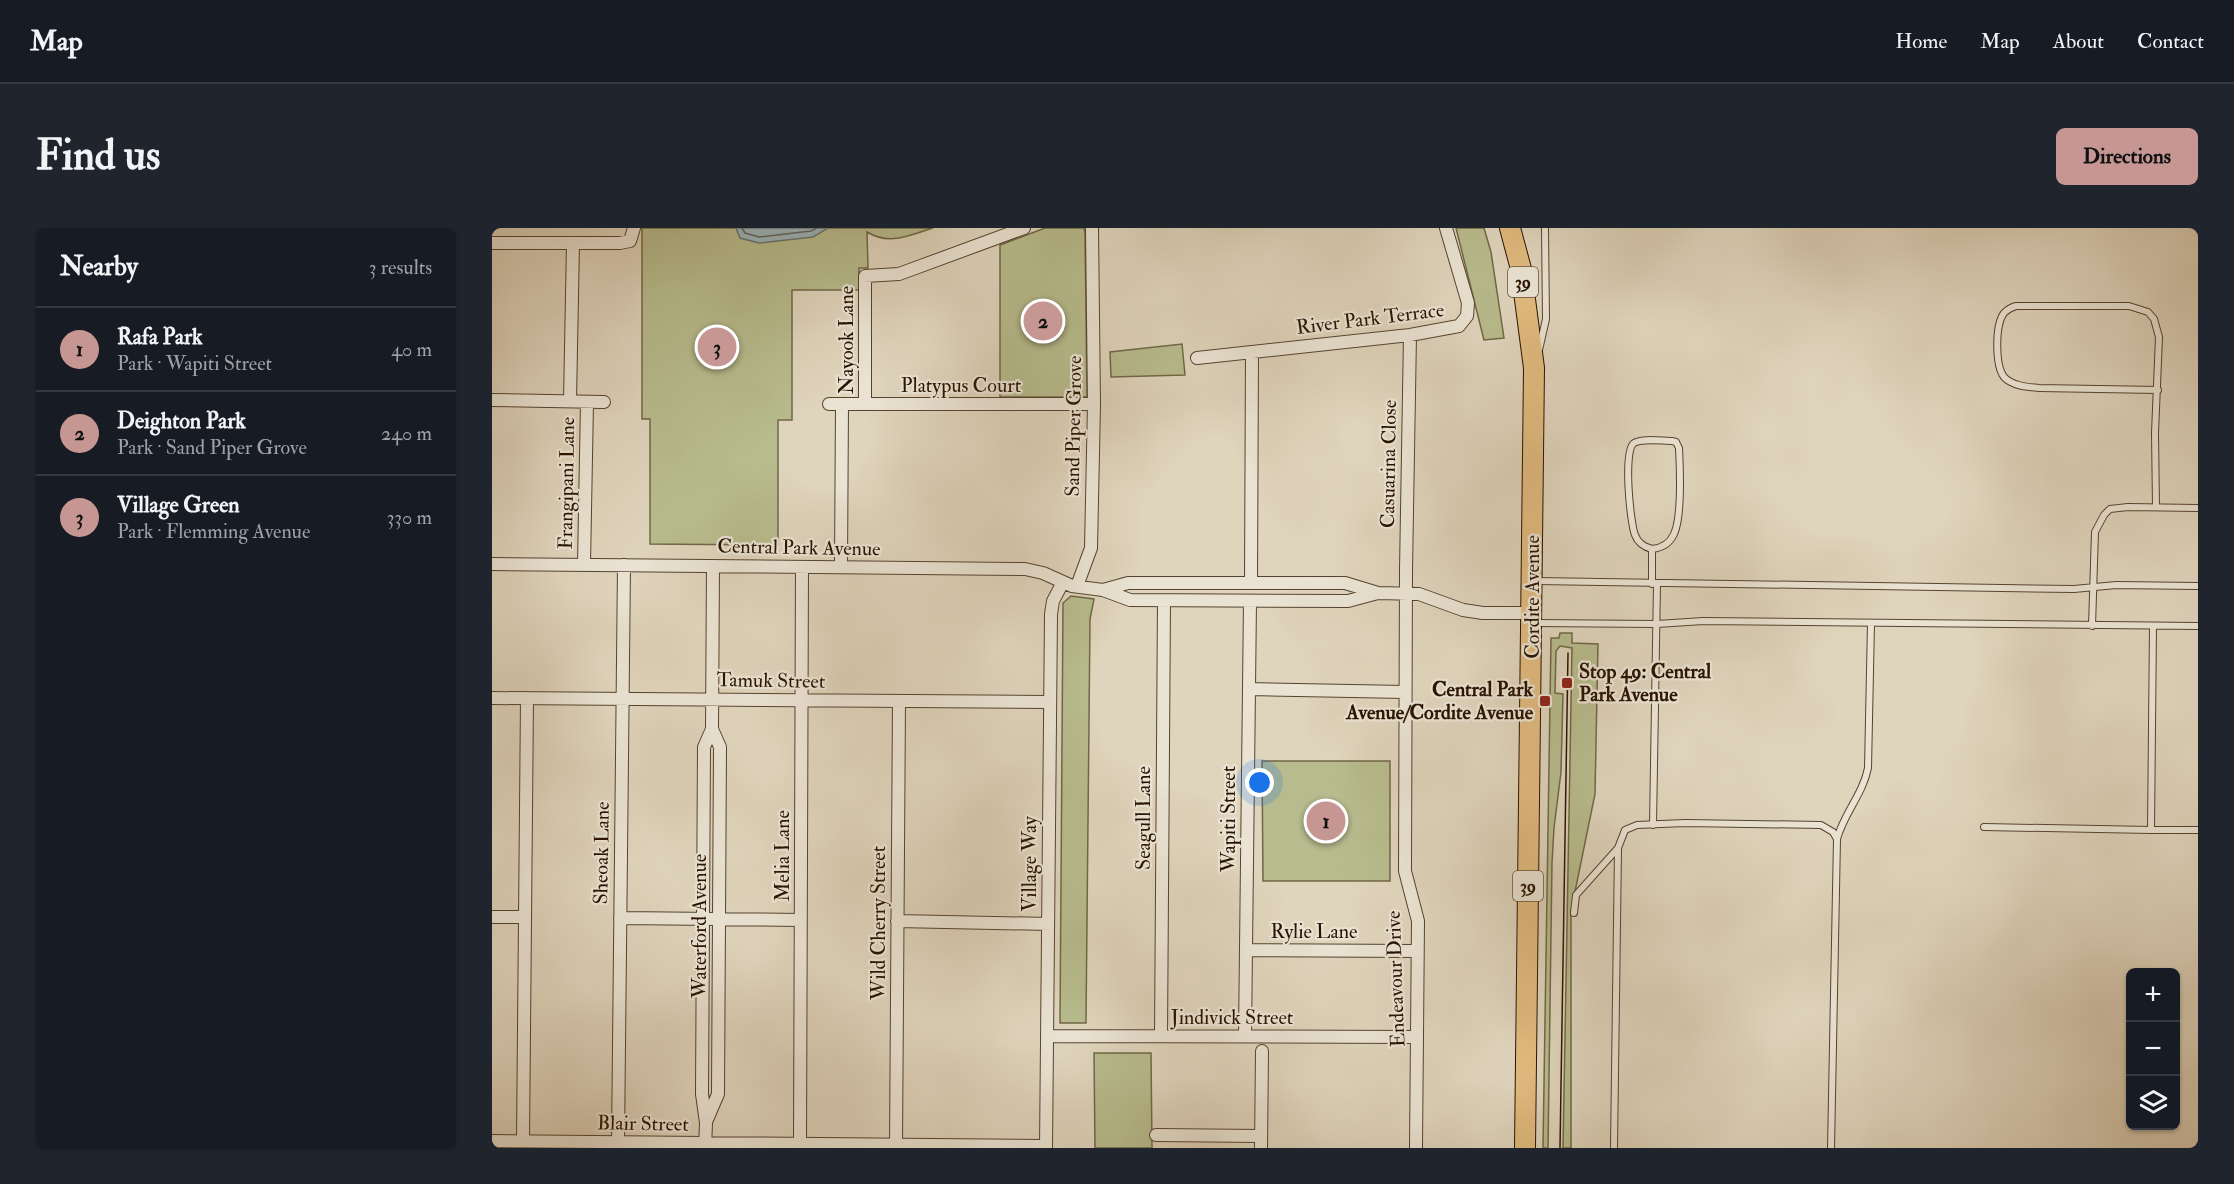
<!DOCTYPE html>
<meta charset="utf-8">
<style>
:root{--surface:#171b24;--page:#20242c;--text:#f1f3f6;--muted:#9ea1a6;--line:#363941;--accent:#c59692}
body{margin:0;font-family:"IM FELL Double Pica",serif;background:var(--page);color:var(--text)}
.controls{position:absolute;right:18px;bottom:18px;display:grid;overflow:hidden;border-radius:9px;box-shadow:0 2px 4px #0004}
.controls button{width:54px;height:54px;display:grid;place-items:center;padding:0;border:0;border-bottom:2px solid var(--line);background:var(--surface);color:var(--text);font:30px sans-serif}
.you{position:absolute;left:768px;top:555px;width:21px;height:21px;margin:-15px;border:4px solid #fff;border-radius:50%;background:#1a73e8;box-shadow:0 0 0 9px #1a73e833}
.badge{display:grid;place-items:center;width:39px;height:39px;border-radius:50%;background:var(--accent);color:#111;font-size:20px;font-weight:700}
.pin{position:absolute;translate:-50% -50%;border:3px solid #fff;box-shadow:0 2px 6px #0006}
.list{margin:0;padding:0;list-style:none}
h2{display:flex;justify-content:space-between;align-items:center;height:78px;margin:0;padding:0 24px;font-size:26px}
h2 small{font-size:20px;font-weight:400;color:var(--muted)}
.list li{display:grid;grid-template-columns:39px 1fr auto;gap:18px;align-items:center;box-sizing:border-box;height:84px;padding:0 24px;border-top:2px solid var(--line)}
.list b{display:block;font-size:22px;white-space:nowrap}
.list p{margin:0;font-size:20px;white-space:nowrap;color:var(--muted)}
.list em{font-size:20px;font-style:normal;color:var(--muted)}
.icon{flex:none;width:33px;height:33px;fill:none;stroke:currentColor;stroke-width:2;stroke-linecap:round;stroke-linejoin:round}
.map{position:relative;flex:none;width:1706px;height:920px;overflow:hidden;border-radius:9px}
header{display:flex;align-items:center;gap:36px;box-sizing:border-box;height:84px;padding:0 30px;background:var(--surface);border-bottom:2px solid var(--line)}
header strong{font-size:28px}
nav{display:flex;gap:33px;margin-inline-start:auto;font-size:21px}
.intro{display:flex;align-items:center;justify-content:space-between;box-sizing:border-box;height:144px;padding:0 36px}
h1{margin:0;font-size:42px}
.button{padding:15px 27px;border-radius:9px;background:var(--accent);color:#111;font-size:21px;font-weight:700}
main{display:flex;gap:36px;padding:0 36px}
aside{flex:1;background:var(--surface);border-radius:9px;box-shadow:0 2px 4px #0004}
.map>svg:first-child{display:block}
.green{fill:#b7bb8d;stroke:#706746;stroke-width:1.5}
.water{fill:#99b5bc;stroke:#6c7471;stroke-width:1.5}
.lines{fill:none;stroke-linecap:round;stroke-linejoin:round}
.shore{stroke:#60645e;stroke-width:1.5}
.service-casing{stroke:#56432f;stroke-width:8}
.minor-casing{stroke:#56432f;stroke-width:14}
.primary-casing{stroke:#281300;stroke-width:22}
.service{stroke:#eae3d3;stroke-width:6}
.minor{stroke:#eae3d3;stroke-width:12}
.primary{stroke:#e0ba7e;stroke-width:20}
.tram{stroke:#281300;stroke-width:1.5}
.poi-dot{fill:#8f2418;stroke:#eae3d3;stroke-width:2}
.labels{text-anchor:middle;stroke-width:4.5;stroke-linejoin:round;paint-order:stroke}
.shield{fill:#eae3d3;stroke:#62513f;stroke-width:1.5}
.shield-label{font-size:18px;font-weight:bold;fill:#281300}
.street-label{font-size:20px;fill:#281300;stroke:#eae3d3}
.poi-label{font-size:20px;font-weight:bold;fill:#281300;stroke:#eae3d3;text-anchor:start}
</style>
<header>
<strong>Map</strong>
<nav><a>Home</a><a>Map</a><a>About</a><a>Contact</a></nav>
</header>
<div class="intro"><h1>Find us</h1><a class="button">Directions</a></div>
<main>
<aside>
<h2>Nearby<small>3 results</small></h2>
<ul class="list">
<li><span class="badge">1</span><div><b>Rafa Park</b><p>Park · Wapiti Street</p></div><em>40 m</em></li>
<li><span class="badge">2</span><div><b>Deighton Park</b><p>Park · Sand Piper Grove</p></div><em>240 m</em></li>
<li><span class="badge">3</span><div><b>Village Green</b><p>Park · Flemming Avenue</p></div><em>330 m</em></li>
</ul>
</aside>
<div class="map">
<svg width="1706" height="920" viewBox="0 0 1706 920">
<rect width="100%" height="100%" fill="#dfd4bc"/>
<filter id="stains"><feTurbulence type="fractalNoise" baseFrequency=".00333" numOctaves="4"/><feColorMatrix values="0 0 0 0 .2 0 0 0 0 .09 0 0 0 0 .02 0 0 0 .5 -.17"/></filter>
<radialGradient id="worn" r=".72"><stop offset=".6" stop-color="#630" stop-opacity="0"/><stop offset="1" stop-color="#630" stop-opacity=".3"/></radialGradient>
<!-- green -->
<path class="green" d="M150,0H441C417,7 398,18 375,4L376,40H367V62H300V192H286V317L158,316V191H150Z
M553,0H592L593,5L595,169H508V17Z
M964,0H992L999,24L1012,110L992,112Z
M690,116L693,147L619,149L618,124Z
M579,368L602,371L598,391L594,795H568L571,375Z
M1068,405H1080V415L1106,416L1103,566L1079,683V920H1071L1080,420L1068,418L1064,423L1063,465L1071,466L1069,544L1062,600L1060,635L1056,920H1051L1059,410H1067Z
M770,533H898V653H771Z
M602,825H659L660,920H603Z"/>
<!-- water -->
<path class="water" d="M244,0H336L321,9L267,15L248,10Z"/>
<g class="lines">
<!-- shore -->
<path class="shore" d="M250,0L253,5L267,9L319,3L325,0"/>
<!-- service casing -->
<g class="service-casing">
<path id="service" d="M1047,122L1054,91L1053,0
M1664,279L1663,205L1667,109L1662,91L1656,84L1637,78H1524C1520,79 1516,81 1512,85C1503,97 1503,137 1512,149C1520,158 1536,159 1547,160L1666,162
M1160,321C1170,320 1178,315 1182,306C1190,289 1188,240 1187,220L1184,214L1180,213C1170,213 1151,210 1142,215C1131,222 1138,294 1143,307C1146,315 1152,319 1160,321V356
M1044,353L1582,361L1624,357L1706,358
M1043,395L1165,396L1211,393L1706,398
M1600,398L1603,304L1612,287L1618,281L1636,279L1706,280
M1161,597L1165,356
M1492,599L1659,602L1661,398
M1659,602H1706
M1082,685L1084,667L1126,620
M1122,920L1126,620L1133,602L1145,597L1193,595L1329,597L1341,604L1345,611
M1339,920L1345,611C1352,585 1371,566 1376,540L1379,395"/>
</g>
<!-- minor casing -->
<g class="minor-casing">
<path id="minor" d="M0,15H128L138,13L142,0
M918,107L914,342L913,643L926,693L924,920
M705,130L918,107L967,98L975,88L976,75L954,0
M0,172L112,174
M78,173L81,15
M337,176H602
M373,176V48L407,46L532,0
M0,336L533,341L551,345L580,358L611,362L638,372L856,373L886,365
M92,337L95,174
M349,339L350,176
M759,355L760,124
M585,358L599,320L602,176L600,0
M611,362L636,355H853L886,365L927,366L971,382L991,385H1040
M757,461L913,464
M0,470L558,474
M0,689H33
M128,690L309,692
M405,693L556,696
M754,722L925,723
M555,808L925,809
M669,808L672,373
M753,808L758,373
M214,894L226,866L228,519L220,501
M664,907L769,908
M0,913L554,918
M31,913L35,470
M126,914L132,337
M308,917L310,339
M404,918L407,473
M213,920L214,895L210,866L212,519L220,501L221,338
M554,920L559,386L561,373L571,354
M769,920L770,823"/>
</g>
<!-- primary casing -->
<g class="primary-casing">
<path id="primary" d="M1018,0L1029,41L1042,140L1033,920"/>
</g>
<!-- service -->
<use href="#service" class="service"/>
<!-- minor -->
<use href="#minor" class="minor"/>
<!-- primary -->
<use href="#primary" class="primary"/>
<!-- tram -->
<path class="tram" d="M1068,920L1076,425"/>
</g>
<!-- markers -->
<g class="poi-dot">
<rect x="1069" y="449" width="12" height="12" rx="3"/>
<rect x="1047" y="467" width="12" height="12" rx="3"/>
</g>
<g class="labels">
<!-- shield labels -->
<g class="shield">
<rect x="1016" y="39" width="30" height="30" rx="4.5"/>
<rect x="1021" y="643" width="30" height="30" rx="4.5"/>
</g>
<g class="shield-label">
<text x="1031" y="60">39</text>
<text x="1036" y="664">39</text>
</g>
<!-- street labels -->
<g class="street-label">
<text transform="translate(878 90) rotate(-7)" y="7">River Park Terrace</text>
<text transform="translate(354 112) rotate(-90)" y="7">Nayook Lane</text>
<text x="469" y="164">Platypus Court</text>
<text transform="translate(581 198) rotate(-89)" y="7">Sand Piper Grove</text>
<text transform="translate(896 236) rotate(-89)" y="7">Casuarina Close</text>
<text transform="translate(74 255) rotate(-89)" y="7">Frangipani Lane</text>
<text transform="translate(307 319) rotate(1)" y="7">Central Park Avenue</text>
<text transform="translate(1040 369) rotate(-90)" y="7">Cordite Avenue</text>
<text transform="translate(279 452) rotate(1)" y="7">Tamuk Street</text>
<text transform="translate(651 590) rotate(-90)" y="7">Seagull Lane</text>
<text transform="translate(736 591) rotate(-90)" y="7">Wapiti Street</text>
<text transform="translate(109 625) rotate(-89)" y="7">Sheoak Lane</text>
<text transform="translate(290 628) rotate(-90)" y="7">Melia Lane</text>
<text transform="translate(537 636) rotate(-90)" y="7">Village Way</text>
<text transform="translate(386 695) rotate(-90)" y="7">Wild Cherry Street</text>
<text transform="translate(207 698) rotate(-90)" y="7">Waterford Avenue</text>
<text x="822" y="710">Rylie Lane</text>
<text transform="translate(903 751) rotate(-92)" y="7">Endeavour Drive</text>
<text x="740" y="796">Jindivick Street</text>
<text transform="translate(151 895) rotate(1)" y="7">Blair Street</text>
</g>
<!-- poi labels -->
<g class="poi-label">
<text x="1087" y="450">Stop 49: Central<tspan x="1087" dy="23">Park Avenue</tspan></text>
<text x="1041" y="468" text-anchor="end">Central Park<tspan x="1041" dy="23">Avenue/Cordite Avenue</tspan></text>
</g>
</g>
<rect width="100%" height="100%" filter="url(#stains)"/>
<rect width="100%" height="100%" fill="url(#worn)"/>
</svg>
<div class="controls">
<button>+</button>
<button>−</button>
<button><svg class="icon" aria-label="layers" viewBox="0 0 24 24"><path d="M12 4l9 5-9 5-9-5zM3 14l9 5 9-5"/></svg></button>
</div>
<div class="you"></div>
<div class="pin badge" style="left:834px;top:593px">1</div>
<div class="pin badge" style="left:551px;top:93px">2</div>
<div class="pin badge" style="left:225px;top:119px">3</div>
</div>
</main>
